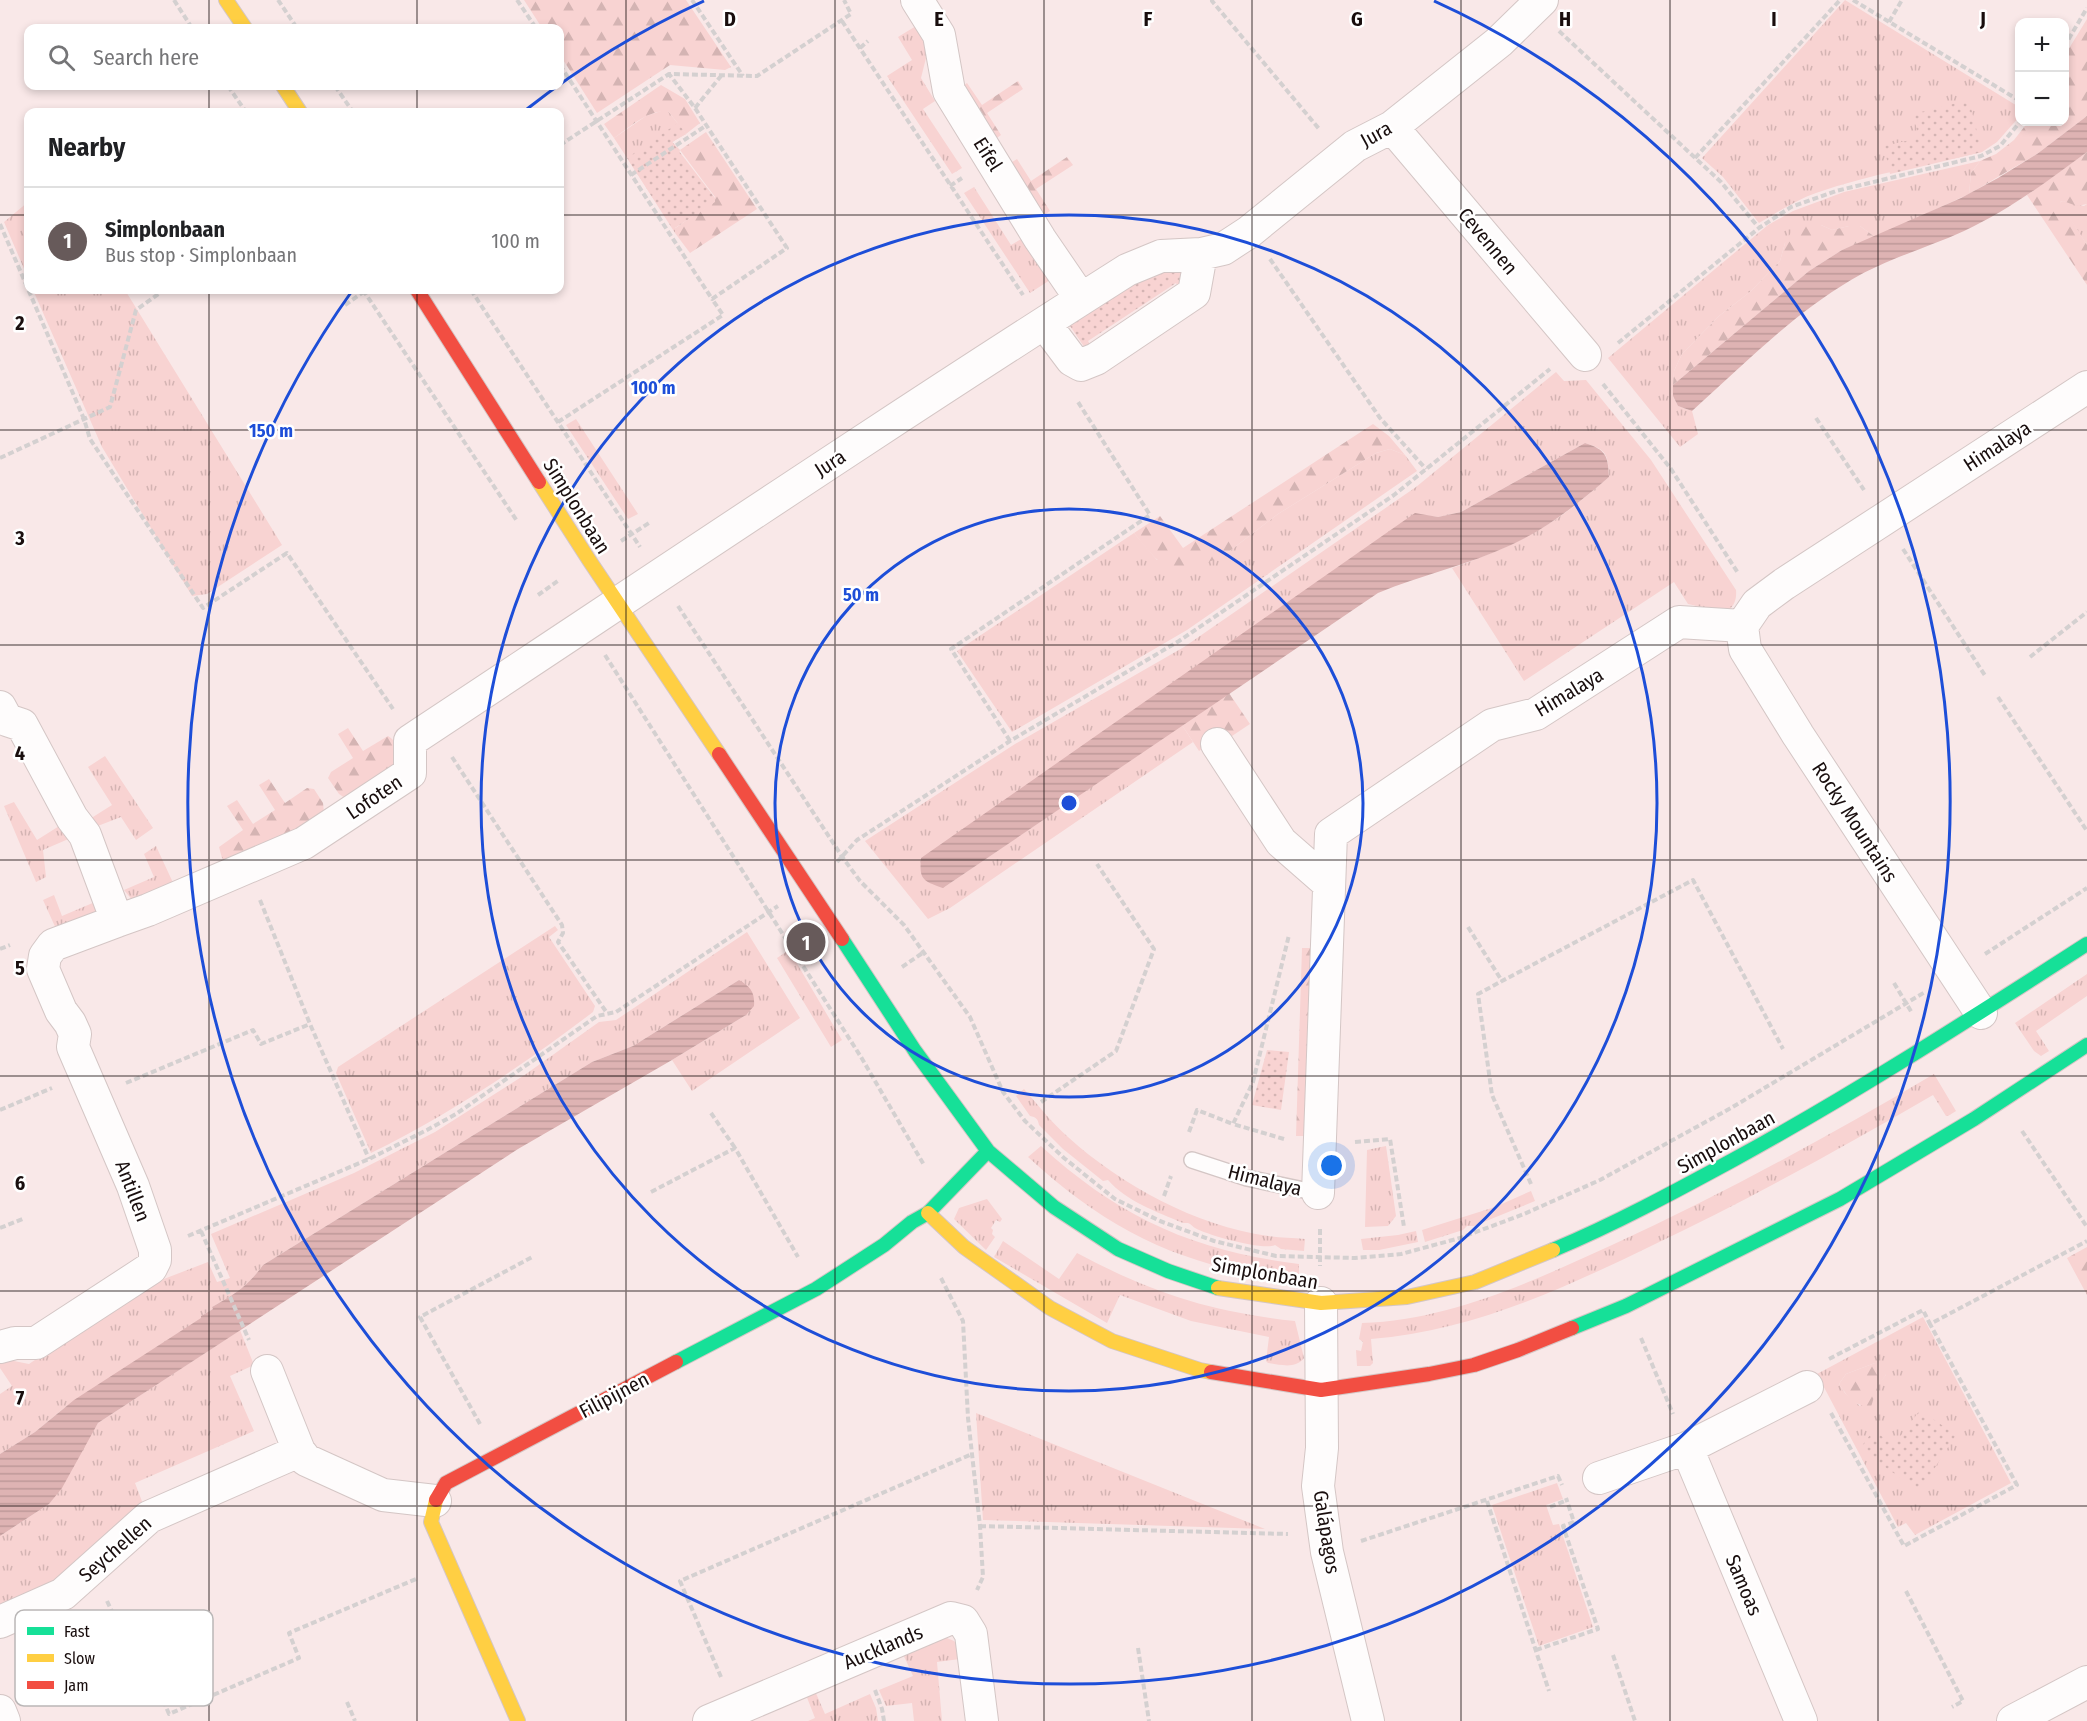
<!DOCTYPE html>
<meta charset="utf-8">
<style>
:root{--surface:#fff;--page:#f2f2f2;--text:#202124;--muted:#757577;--line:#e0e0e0;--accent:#675a5a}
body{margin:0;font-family:"Fira Sans Condensed",sans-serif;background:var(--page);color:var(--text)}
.controls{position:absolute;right:18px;top:18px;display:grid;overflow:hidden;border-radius:12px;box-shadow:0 3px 9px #0003}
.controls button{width:54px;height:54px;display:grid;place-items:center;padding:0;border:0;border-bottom:2px solid var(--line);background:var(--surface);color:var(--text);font:30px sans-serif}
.you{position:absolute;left:1332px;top:1166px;width:21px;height:21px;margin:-15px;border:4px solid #fff;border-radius:50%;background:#1a73e8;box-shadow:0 0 0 9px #1a73e833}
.badge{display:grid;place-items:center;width:39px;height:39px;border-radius:50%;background:var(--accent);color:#fff;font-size:20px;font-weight:700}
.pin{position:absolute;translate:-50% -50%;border:3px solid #fff;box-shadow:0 2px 6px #0006}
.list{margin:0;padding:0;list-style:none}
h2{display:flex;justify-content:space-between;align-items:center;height:78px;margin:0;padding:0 24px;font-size:26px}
h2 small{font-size:20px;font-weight:400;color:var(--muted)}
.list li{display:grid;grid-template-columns:39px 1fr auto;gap:18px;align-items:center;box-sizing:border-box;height:108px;padding:0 24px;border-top:2px solid var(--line)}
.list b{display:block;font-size:22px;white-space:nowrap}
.list p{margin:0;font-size:20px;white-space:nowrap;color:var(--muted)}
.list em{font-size:20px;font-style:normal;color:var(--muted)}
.icon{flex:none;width:33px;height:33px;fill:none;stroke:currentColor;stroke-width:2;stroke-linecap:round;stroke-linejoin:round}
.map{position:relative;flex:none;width:2087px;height:1721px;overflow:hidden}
.search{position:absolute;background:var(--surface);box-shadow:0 3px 9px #0003;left:24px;top:24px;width:540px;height:66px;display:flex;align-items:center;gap:15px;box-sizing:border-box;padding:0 21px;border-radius:12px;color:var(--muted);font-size:22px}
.panel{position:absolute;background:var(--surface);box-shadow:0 3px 9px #0003;left:24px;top:108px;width:540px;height:186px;border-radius:12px}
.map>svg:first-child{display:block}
.grass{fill:url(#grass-tufts);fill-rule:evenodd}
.forest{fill:url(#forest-firs)}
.park{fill:url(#park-dots)}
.water{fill:url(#water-rules)}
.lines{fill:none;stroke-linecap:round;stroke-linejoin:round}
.lane-casing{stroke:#d4c6c5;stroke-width:18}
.street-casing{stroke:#d4c6c5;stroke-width:34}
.fast-casing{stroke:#d4c6c5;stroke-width:16}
.slow-casing{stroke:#d4c6c5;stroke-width:16}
.jam-casing{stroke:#d4c6c5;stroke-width:16}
.path{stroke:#d4d0d0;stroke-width:4;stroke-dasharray:6 3;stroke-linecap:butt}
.lane{stroke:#fefcfc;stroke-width:15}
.street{stroke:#fefcfc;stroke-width:32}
.fast{stroke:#16e098;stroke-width:14}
.slow{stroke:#ffcf43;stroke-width:14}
.jam{stroke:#f24e42;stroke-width:14}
.grid{fill:none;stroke:#190e0e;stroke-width:1.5;stroke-opacity:0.55}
.ring{fill:none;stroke:#1d4ed8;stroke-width:3}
.labels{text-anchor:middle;stroke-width:5;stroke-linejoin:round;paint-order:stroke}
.street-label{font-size:20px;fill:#190e0e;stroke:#fff}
.key{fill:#fff;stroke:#bab7b7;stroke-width:1.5}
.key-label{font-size:16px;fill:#190e0e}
.grid-label{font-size:20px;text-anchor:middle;font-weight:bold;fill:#190e0e;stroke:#fff;stroke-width:5;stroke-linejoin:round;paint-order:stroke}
.centre{fill:#1d4ed8;stroke:#fff;stroke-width:3}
.ring-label{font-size:18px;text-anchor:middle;font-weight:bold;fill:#1d4ed8;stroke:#fff;stroke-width:5;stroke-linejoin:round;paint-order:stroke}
</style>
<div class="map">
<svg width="2087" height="1721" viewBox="0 0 2087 1721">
<defs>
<pattern id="grass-tufts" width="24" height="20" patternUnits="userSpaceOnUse" patternTransform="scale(1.5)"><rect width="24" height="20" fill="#f8d3d2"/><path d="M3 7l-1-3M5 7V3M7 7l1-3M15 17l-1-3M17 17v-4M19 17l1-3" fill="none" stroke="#d4b4b3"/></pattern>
<pattern id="forest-firs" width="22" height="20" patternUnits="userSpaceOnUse" patternTransform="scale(1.5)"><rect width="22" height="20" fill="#f8d3d2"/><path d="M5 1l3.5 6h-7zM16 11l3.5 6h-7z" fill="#d4b4b3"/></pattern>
<pattern id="park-dots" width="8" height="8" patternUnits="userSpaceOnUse" patternTransform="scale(1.5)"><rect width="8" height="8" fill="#f8d3d2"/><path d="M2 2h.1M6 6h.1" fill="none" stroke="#d4b4b3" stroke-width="1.8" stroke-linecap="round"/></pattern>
<pattern id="water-rules" width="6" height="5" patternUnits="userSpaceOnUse" patternTransform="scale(1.5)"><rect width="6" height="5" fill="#deb3b3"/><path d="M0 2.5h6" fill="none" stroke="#be9999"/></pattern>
</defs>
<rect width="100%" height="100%" fill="#f9e8e8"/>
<!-- grass -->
<path class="grass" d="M1845,0L2019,107L2020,116L1997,142L1982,152C1927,165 1870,174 1816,193C1796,200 1778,212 1759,223L1723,177L1702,158Z
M916,26L929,46L921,78L935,101L923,109L962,168L952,174L887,76L912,60L898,37Z
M661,111H668L686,134L672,142L680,150L663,213L614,138L646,116Z
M1980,161L1971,173L1969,194L1875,237L1860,226H1849L1832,230L1821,225L1785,243L1780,261L1750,292L1719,316L1682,354L1674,371L1673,396L1678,406L1692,411L1698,434L1680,447L1608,358L1768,225L1793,211L1844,192Z
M974,187L1011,245L1023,238L1050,280L1030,293L964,193Z
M2063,201L2084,206L2087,204V245L2061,205L2060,202Z
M28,202V278L4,222Z
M33,290H125L282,545L207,594L192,596L102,447Z
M1556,372L1564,381L1586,380L1651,460L1736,590C1737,599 1734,609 1724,612L1688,604L1674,582L1524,681L1452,568C1486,556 1519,543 1550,523C1571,510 1590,493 1609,477C1608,454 1607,450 1585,443L1461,512L1438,517L1415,514L943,888L1182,725L1193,742L950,908L928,919L865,841L1015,744L1184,647L1416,487Z
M576,419L638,514L628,519L566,425Z
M1390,449L1405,455L1417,471L1187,630L1012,732L957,651L1134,533L1157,560L1223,556L1278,514L1376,453Z
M105,756L153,828L136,840L121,817L90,829L85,822L112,805L88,767Z
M14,802L37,840L64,823L73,837L43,850L46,877L36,882L4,806Z
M156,846L175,887L133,901L124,890L154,877L144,854Z
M54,895L62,916L95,902L100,913L57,931L43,900Z
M555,926L558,930L549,937L595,1006L593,1012C522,1066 450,1114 371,1153L336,1073L338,1067Z
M747,932L800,1018L692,1091L672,1060L746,1015L739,980L633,1046L592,1062L263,1265C247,1287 235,1294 212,1307L213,1309L201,1316L202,1318L64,1408L35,1432L0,1454V1394L12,1386L0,1368V1361L4,1359L29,1364L143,1287L208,1262L217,1282L230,1278L211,1234L354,1173L435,1132L526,1074L599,1022L616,1020Z
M789,950L842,1040L831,1047L777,958Z
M2087,974V996L2036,1031L2049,1051L2041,1056L2034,1051L2015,1023Z
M1934,1074L1956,1111L1948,1116H1946L1933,1095C1840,1149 1746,1201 1649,1247C1560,1290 1471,1331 1371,1339L1373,1363L1370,1366H1357L1356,1350L1361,1351L1363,1342L1359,1339L1362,1323C1451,1320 1533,1281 1612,1245C1723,1194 1829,1136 1934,1074Z
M1024,1089C1038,1105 1052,1123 1068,1137C1121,1185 1196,1226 1268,1236C1280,1238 1292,1238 1305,1239L1304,1251L1281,1249L1275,1245C1264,1251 1207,1235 1195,1228C1193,1227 1191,1224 1188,1223H1183C1157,1212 1126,1201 1108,1180L1103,1181L1063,1149L1039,1125C1038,1119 1036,1117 1030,1116L1016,1096Z
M1041,1146C1120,1218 1194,1251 1299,1264V1281C1186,1268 1112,1234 1028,1157Z
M1386,1146L1396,1216L1388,1226L1365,1227L1367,1150Z
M1531,1191L1535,1201L1474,1226H1467L1463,1230L1425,1242L1422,1230L1495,1207Z
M987,1199L1002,1219L1000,1222L996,1220L991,1228L993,1230L992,1234L995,1237L986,1250L954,1219L959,1208Z
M1416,1231L1418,1242L1379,1250H1363L1361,1239L1398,1235Z
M1003,1241L1059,1279L1077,1253C1152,1293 1211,1312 1295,1321L1304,1358C1296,1369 1281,1365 1268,1363L1266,1361L1269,1337L1191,1321L1120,1295L1107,1323L994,1257Z
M1923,1317L2011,1483L1915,1535L1906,1523L1898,1527L1817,1374ZM1875,1363L1886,1375L1860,1406L1845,1393L1839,1384L1846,1374Z
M240,1330L254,1365L230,1376L254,1431L135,1483L143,1504L56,1587L0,1611V1536L49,1504L98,1423Z
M976,1413L1265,1529L983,1520Z
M1557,1483L1563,1499L1546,1505L1553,1525L1559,1524L1593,1627L1539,1646L1492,1505Z
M940,1635L954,1641L963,1653L960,1659L937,1662L942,1721H914L912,1703L886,1706L879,1690L913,1676L903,1654Z
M815,1691L825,1714L870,1694L876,1708L878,1721H808L815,1718L806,1695Z"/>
<!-- forest -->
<path class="forest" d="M524,0H686L731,67L725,70L670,65L597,113L560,55V28H542Z
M2087,19V116L2037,154L1969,194L1971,173L1980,161L1996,154L2014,140L2028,122H2064L2065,55Z
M1018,81L1023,89L987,113L1001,135L994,140L960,88L967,83L982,105Z
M661,85L685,99L700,123L686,134L668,111C648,110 630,127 614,138L604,124Z
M706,132L757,209L690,253L675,233L674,229L715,201V197L680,150Z
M2087,152V204L2077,206L2063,201L2060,202L2087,245V285L2027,195Z
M1067,157L1073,165L1036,189L1050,211L1043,216L1009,164L1017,159L1031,181Z
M1806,222L1821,225L1832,230L1849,226H1860L1875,237L1842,250L1809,271L1673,385L1674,371L1682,354L1719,316L1750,292L1780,261L1785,243L1794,227Z
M1373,424L1389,436L1405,455L1390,449L1376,453L1278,514L1223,556L1180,574C1160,567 1147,549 1134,533L1160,516L1183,548Z
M1229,693L1250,724L1226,740L1222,735L1199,751L1182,725Z
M348,728L363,751L388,736C396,741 402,751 403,760L345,798L339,794L328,778L331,772L353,758L338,734Z
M269,779L285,803L307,788L314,789L323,803L324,812L320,818L228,862L222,858L219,847L243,830L227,806L237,800L253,824L275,810L259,785Z
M1302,948H1313L1308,1136H1296Z
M2087,1247V1295L2067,1258Z
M1875,1363L1883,1365L1886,1375L1877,1387L1871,1407C1854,1406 1848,1397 1839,1384L1846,1374Z"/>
<!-- park -->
<path class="park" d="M1969,100L1982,152L1890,174L1884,146L1919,138L1913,114Z
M678,123L686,134L672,142L715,198V202L675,228V233L627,158Z
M1185,266L1181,291L1176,283L1088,341L1091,346L1085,348L1070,326L1154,271Z
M1267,1050L1289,1052L1281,1110L1252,1105Z
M1920,1410L1956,1435L1923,1486L1915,1488L1862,1451L1861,1447L1870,1435L1877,1433L1894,1445Z"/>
<!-- water -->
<path class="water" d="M2087,116V152C2048,181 2009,210 1964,231C1927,248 1886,259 1851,280C1792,315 1743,365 1692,411L1678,406L1673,396V385L1809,271L1842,250L1961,198L1998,178L2037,154Z
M1585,443C1606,450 1608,455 1609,477C1579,503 1548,528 1511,545C1468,565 1421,575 1378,593L943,888C923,881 919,880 921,858L1415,513L1438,517L1461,512Z
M739,980C751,987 755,993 754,1006L746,1015L672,1060L518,1149L98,1423L62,1488L49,1504L0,1536V1454L35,1432L74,1400L201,1318V1316L213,1309L212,1307C235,1294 247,1287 263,1265L592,1062L633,1046Z"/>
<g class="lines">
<!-- lane casing -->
<g class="lane-casing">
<path id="lane" d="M1192,1160L1247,1178L1318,1193"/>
</g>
<!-- street casing -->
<g class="street-casing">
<path id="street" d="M917,0L939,35L949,91L1040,239L1081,299
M1392,127L1585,355
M1045,324L1072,360L1081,365L1096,359L1194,293L1201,254L1223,249L1249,232L1355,146L1392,127L1499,42L1542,0
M1742,626L1745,649L1798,735L1981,1013
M1742,626L1757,604L1784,584L2087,387
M0,707L7,720L22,725L72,818L85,835L117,921L148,910L304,843L410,773V741C649,583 886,423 1127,270L1161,256L1201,254
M1217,744L1281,842L1329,884
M1318,1193L1331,834L1492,725L1536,714L1679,622L1742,626
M1321,1303L1322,1448L1318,1486L1327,1552L1368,1721
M0,1347L15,1343H36L151,1268L155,1260V1250L133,1186L73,1047L75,1034L70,1023L61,1011L43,969L45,956L53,945L117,921
M267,1371L299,1451
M1687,1448L1801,1721
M1599,1478L1687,1448L1807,1387
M0,1622L63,1594L149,1517L299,1451L306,1460L383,1495L435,1501
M0,1711L4,1721
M709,1721L951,1618L963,1621L971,1634L982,1721
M2013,1721L2087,1682"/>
</g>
<!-- fast casing -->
<g class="fast-casing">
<path id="fast" d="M842,939L915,1051L988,1151L1054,1207L1118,1249L1168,1271L1218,1288
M1553,1250C1615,1224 1674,1192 1733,1160C1854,1094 1970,1019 2087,944
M1572,1328L1626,1306L1840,1199L1974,1119L2087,1045
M676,1362L816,1289L884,1245L912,1222L928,1213L988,1151"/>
</g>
<!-- slow casing -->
<g class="slow-casing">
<path id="slow" d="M226,0L245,28
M283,86L300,112
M539,482L589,560L719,754
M928,1213L964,1247L1050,1308L1112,1341L1200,1370L1211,1372
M1218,1288L1321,1303L1407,1297L1475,1282L1553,1250
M436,1500L431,1522L518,1721"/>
</g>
<!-- jam casing -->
<g class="jam-casing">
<path id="jam" d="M417,290L539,482
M719,754L842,939
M1211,1372L1321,1390L1429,1374L1474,1365L1518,1350L1572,1328
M436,1500L446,1483L676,1362"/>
</g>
<!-- path -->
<path class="path" d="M174,0L192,28
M278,0L297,28
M517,0L536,28
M692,0L743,76
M1214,0L1212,1L1320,130
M1853,0L2020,101
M842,21L1023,295
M1889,22L1902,0
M1559,31L1721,182L1759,228
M2064,47L2087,8
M860,48L868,41
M560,65L712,299L787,248L695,108L669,74
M228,86L246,112
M335,86L353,112
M695,108L721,76
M560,145L669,74L757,76L851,14L844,0
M1695,158L1840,0
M631,175L707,125
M950,186L962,178
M0,224L84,419L90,439L203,608L287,553L393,709
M1270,259L1380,418L1426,469
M363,290L517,521
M471,290L640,547
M345,305L366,290
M1618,343L1759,228L1791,207L1836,191L1981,156L2000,146L2020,122
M1603,384L1671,469L1738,573
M1816,418L1864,490
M558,422L723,315L712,299
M0,458L110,407L136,310L164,290
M621,541L649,523
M1903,549L1986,677
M538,595L559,580
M678,606L843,858L860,881L904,925L970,1017L1003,1092L1025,1121L1064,1158L1115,1199L1160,1221L1214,1241L1276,1256L1355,1258L1401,1254L1460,1238L1524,1214L1600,1180L1731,1108L1925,992
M605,655L861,1057L924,1165
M2030,657L2087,612
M1998,697L2087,831
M1010,741L951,649L1150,515L1078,402
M452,757L562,925L563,933L558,942L607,1013
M837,862L857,840L1010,741L1179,641L1394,495L1550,369
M260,900L310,1024L369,1159
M1468,927L1502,981
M0,949L10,945
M1985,954L2087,888
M902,967L924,952
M1894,983L1912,1013
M126,1083L253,1030L261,1044L310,1024
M1041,1102L1116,1051L1154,949L1097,864
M0,1110L52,1088
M711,1113L735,1148
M2022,1131L2087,1227
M1189,1132L1197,1110L1233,1124
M1284,1139L1233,1124L1253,1082L1289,935
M1355,1142L1390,1139L1404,1227
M1531,1184L1492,1095L1478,994L1502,981L1693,880L1783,1049
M651,1192L735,1148L798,1257
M1164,1196L1171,1176
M0,1228L25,1218
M1320,1229V1266
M201,1231L249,1340
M188,1236L369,1159L427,1130L456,1114L597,1016L616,1012L778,906
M941,1278L963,1321L968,1418L980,1526L983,1577L977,1590
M1641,1338L1673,1414
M1829,1359L1923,1310L1930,1324L2087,1241
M1831,1413L1904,1546L2017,1485L1930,1324
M480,1424L420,1317L534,1256
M1487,1501L1549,1691
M1550,1507L1567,1500
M980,1526L1288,1534
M1361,1541L1558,1476L1562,1485
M1906,1591L1963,1701L1952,1707
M107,1601L115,1618L126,1613L169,1714L299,1658L289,1633L416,1579
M1138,1648L1149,1721
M1536,1650L1598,1629L1563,1526L1574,1522L1566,1498
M1613,1655L1635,1721
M721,1677L680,1581L972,1454
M875,1690L882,1709L884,1721
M347,1702L355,1721"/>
<!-- lane -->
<use href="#lane" class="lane"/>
<!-- street -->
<use href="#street" class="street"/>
<!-- fast -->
<use href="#fast" class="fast"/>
<!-- slow -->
<use href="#slow" class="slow"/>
<!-- jam -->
<use href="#jam" class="jam"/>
</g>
<!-- grid -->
<path class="grid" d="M209,0V28M417,0V28M626,0V1721M835,0V1721M1044,0V1721M1252,0V1721M1461,0V1721M1670,0V1721M1878,0V1721M209,86V112M417,86V112M0,215H28M560,215H2087M209,290V1721M417,290V1721M0,430H2087M0,645H2087M0,860H2087M0,1076H2087M0,1291H2087M0,1506H2087"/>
<!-- distance rings -->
<g class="ring">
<circle cx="1069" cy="803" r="294"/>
<circle cx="1069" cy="803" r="588"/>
<path d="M527 109A881 881 0 0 1 704 1M1434 1A881 881 0 1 1 352 291"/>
</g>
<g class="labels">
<!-- street labels -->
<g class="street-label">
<text transform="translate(1376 134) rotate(-29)" y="7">Jura</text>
<text transform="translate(988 154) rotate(58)" y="7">Eifel</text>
<text transform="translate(1488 241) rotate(50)" y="7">Cevennen</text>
<text transform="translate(1997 446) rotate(-33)" y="7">Himalaya</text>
<text transform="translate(830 463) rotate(-33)" y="7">Jura</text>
<text transform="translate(577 506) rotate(58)" y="7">Simplonbaan</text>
<text transform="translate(1569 692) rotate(-31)" y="7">Himalaya</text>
<text transform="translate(374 797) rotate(-34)" y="7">Lofoten</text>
<text transform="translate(1855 822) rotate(57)" y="7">Rocky Mountains</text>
<text transform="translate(1726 1142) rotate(-29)" y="7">Simplonbaan</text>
<text transform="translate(1265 1180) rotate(14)" y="7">Himalaya</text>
<text transform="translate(133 1191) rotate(69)" y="7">Antillen</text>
<text transform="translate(1265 1273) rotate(10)" y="7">Simplonbaan</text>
<text transform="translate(614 1395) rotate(-28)" y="7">Filipijnen</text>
<text transform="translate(1327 1532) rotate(81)" y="7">Galápagos</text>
<text transform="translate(115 1549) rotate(-41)" y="7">Seychellen</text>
<text transform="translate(1744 1585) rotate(67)" y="7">Samoas</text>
<text transform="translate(883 1647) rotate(-23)" y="7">Aucklands</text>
</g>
</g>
<!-- legend -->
<rect x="15" y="1610" width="198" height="96" rx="9" class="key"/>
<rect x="27" y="1627" width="27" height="8" fill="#16e098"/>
<rect x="27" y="1654" width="27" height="8" fill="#ffcf43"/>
<rect x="27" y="1681" width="27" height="8" fill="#f24e42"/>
<g class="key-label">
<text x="64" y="1637">Fast</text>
<text x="64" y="1664">Slow</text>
<text x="64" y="1691">Jam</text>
</g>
<g class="grid-label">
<text x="730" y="26">D</text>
<text x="939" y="26">E</text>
<text x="1148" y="26">F</text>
<text x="1357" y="26">G</text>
<text x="1565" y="26">H</text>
<text x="1774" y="26">I</text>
<text x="1983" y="26">J</text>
<text x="20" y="330">2</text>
<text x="20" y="545">3</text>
<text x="20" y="760">4</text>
<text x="20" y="975">5</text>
<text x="20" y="1190">6</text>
<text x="20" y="1405">7</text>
</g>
<circle cx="1069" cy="803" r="9" class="centre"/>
<g class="ring-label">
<text x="653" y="394">100 m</text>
<text x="271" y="437">150 m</text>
<text x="861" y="601">50 m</text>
</g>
</svg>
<div class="controls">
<button>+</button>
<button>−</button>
</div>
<div class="you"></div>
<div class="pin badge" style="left:806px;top:942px">1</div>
<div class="search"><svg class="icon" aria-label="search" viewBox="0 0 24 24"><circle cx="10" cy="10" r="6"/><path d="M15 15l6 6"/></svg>Search here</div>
<section class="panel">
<h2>Nearby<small></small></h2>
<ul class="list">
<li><span class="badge">1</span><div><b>Simplonbaan</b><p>Bus stop · Simplonbaan</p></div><em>100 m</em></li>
</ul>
</section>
</div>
